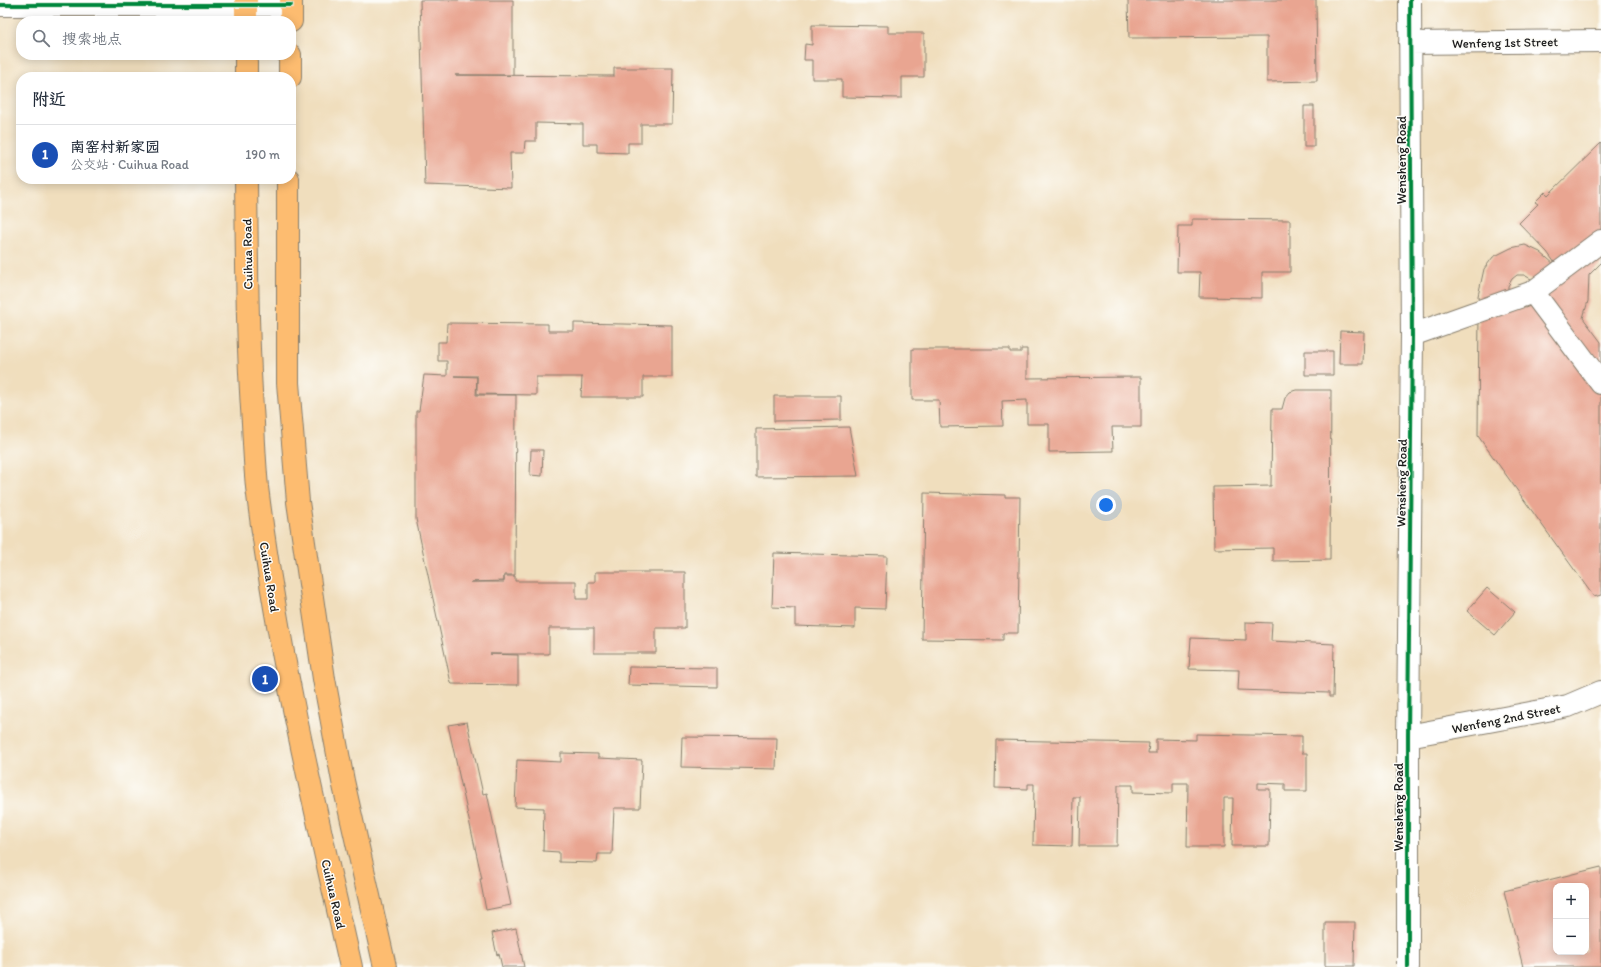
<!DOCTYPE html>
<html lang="zh">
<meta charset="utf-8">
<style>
:root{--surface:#fff;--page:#f2f2f3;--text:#1f2937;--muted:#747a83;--line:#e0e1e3;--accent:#d1495b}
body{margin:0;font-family:Itim,"LXGW WenKai TC",sans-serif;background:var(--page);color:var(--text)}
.controls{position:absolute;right:12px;bottom:12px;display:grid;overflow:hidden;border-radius:8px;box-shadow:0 2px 10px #0003}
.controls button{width:36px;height:36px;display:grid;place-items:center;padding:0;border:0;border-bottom:1px solid var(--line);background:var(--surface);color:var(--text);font:20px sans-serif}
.you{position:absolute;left:1106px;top:505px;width:14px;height:14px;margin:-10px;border:3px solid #fff;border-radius:50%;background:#1a73e8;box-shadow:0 0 0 6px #1a73e833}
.badge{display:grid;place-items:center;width:26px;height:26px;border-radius:50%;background:var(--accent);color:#fff;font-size:13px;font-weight:700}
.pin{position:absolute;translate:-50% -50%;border:2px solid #fff;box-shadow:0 1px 4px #0006}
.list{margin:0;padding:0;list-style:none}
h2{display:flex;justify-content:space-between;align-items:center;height:52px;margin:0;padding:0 16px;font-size:17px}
h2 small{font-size:13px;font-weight:400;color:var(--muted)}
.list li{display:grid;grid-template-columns:26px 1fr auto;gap:12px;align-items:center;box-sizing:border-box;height:60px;padding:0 16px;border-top:1px solid var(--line)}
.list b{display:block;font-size:15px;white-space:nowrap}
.list p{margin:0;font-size:13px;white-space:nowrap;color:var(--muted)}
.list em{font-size:13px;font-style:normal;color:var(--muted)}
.icon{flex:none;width:22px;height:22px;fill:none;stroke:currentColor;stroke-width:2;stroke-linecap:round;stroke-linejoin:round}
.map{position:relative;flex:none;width:1601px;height:967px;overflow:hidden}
.search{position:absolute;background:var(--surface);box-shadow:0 2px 10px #0003;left:16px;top:16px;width:280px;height:44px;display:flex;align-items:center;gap:10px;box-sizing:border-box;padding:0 14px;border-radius:16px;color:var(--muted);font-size:15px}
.panel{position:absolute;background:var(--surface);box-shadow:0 2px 10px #0003;left:16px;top:72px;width:280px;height:112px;border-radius:16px}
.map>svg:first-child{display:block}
.building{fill:#e9a591;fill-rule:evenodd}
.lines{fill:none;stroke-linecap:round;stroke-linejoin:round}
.minor-casing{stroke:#867d6c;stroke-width:24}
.major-casing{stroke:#867d6c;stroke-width:24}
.minor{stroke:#fff;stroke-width:22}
.major{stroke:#fdbc70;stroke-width:22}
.cycleway-casing{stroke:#fdfcf7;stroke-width:6}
.cycleway{stroke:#00873e;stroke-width:4}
.labels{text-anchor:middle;stroke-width:3;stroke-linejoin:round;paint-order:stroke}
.street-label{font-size:13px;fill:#1c1c1c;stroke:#fdfcf7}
</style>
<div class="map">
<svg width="1601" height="967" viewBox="0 0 1601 967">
<rect width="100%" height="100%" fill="#fdfcf7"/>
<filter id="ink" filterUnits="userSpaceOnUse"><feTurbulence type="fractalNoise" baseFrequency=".025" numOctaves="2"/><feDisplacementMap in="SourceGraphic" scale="8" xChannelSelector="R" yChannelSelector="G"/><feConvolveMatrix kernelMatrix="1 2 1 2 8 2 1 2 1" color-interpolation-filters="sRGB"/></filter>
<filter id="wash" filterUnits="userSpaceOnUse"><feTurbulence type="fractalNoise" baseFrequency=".012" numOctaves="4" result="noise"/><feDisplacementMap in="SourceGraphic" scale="16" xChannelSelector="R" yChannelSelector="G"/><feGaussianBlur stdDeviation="0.9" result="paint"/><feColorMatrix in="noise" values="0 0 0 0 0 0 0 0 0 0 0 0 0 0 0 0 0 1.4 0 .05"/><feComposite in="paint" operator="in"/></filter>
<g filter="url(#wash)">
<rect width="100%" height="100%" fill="#f0debd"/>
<g id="blocks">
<!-- building -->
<path class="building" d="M420,0H513V75H455L614,76V68H673L672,124H641V143H628V153L597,152V144H583V124L536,123V141H525L524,153H510L511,188L425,185Z
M1128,0H1316L1317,81L1267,82V37L1129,38Z
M812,25L888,26V33H924V77H902V98L842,97V79H812V60H804L805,44L812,45Z
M1304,106H1314V147H1304Z
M1601,143V263L1589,275L1588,301L1583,318L1601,342V595L1594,597L1478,436L1479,308L1478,296L1484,269L1493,257L1511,248L1525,245L1540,252L1554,264L1555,263L1547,252L1519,223L1538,204L1535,202L1545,192L1548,195ZM1517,275H1524L1531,279L1535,284L1530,306L1525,308L1516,304L1508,292V286L1512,279Z
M1192,219L1290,220V272H1262V298L1199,297L1200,272H1177L1178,226H1192Z
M447,323L548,324V331H574V323L672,325V377H643V397H581L582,377H536V395L477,394V376H454L477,377L476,395H516L515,575H504V581L471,582H504V576H515V581H576V599H588V582H595V572H685V628H656V653H594V628H549V654H490L518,655V685L452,684L451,683L416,519V411H419L424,375L447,376V361H438V342H446Z
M1340,331L1364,332L1363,364H1339Z
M912,349H1010V352H1021V349H1027V378L1141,377V427H1112L1113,451L1049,452V424H1027V400L1002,401L1003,426L940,427L939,400H912Z
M1305,351H1333V375H1305Z
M1296,390H1331L1330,560L1273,561V548L1214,549L1213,487L1271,486L1272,409H1282L1285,398L1290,392Z
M774,396H841V420L774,421Z
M849,427L858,476L756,477V429Z
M531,450H543L542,476L530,475Z
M924,493L1005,495V497H1020L1018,633H1003V640L922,639Z
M774,553L887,556L885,609L855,608V628L795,626V608L772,607Z
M1487,588L1515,612L1495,635L1467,611Z
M1246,622L1272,623L1271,641L1334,644L1333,697H1329V693L1238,690L1239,670L1189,669L1191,638L1246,640Z
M629,667L717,668V687L628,685Z
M467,722L483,794L487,793L511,905L486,910L480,879H482L448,725Z
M1196,734L1302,736V753H1307V791H1285V784L1258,783V789H1270L1269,846H1232L1233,798H1224V847H1187L1188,783H1173V793L1133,792V785H1118L1117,846H1079L1080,797H1073L1072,846L1033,845L1034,784H1028V789L995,788L996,740L1149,743L1148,753H1156V739L1196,740Z
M682,737L777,738L776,769L681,767Z
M561,753L598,754V758L642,760L640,808H614L612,854H598L597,863L559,862V852L543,851L544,808L515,807L517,760L561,762Z
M1601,867V967H1523L1504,891ZM1556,886H1586V952H1556Z
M1325,922H1355L1354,966H1325Z
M516,928L524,967H502L499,954L497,955L492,933Z"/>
</g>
</g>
<g filter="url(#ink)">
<use href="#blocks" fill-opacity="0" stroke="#867d6c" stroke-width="1"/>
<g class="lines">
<!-- minor casing -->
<g class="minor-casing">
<path id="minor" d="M0,5H291
M1410,43L1601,41
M1533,292L1601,383
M1412,335L1533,292L1601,241
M1408,736L1568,706L1601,692
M1408,967V736L1412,335L1410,0"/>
</g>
<!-- major casing -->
<g class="major-casing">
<path id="major" d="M246,0V21
M291,21V0
M246,55V77
M290,77V55
M246,179C247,260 247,342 253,423C254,445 255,466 257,487C277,650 315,808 351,967
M288,179V383L298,502L324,679L343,781L385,967"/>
</g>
<!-- minor -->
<use href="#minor" class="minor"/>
<!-- major -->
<use href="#major" class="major"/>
<!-- cycleway casing -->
<g class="cycleway-casing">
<path id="cycleway" d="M0,5H291
M1408,967V736L1412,335L1410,0"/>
</g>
<!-- cycleway -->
<use href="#cycleway" class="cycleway"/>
</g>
</g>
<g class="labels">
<!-- street labels -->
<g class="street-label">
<text transform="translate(1505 42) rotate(-1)" y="5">Wenfeng 1st Street</text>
<text transform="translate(1401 160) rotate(-90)" y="5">Wensheng Road</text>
<text transform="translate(247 254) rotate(-91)" y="5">Cuihua Road</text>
<text transform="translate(1401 483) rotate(-89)" y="5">Wensheng Road</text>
<text transform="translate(270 577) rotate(81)" y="5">Cuihua Road</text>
<text transform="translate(1506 718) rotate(-11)" y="5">Wenfeng 2nd Street</text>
<text transform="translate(1398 807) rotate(-90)" y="5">Wensheng Road</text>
<text transform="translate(334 894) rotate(77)" y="5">Cuihua Road</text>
</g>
</g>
</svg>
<div class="controls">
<button>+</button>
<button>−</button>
</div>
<div class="you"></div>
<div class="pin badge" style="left:265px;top:679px;background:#1a4fb4">1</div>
<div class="search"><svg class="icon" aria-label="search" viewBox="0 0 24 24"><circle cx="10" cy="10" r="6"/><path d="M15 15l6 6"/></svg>搜索地点</div>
<section class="panel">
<h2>附近<small></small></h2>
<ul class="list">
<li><span class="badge" style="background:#1a4fb4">1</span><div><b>南窑村新家园</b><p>公交站 · Cuihua Road</p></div><em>190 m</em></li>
</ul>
</section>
</div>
